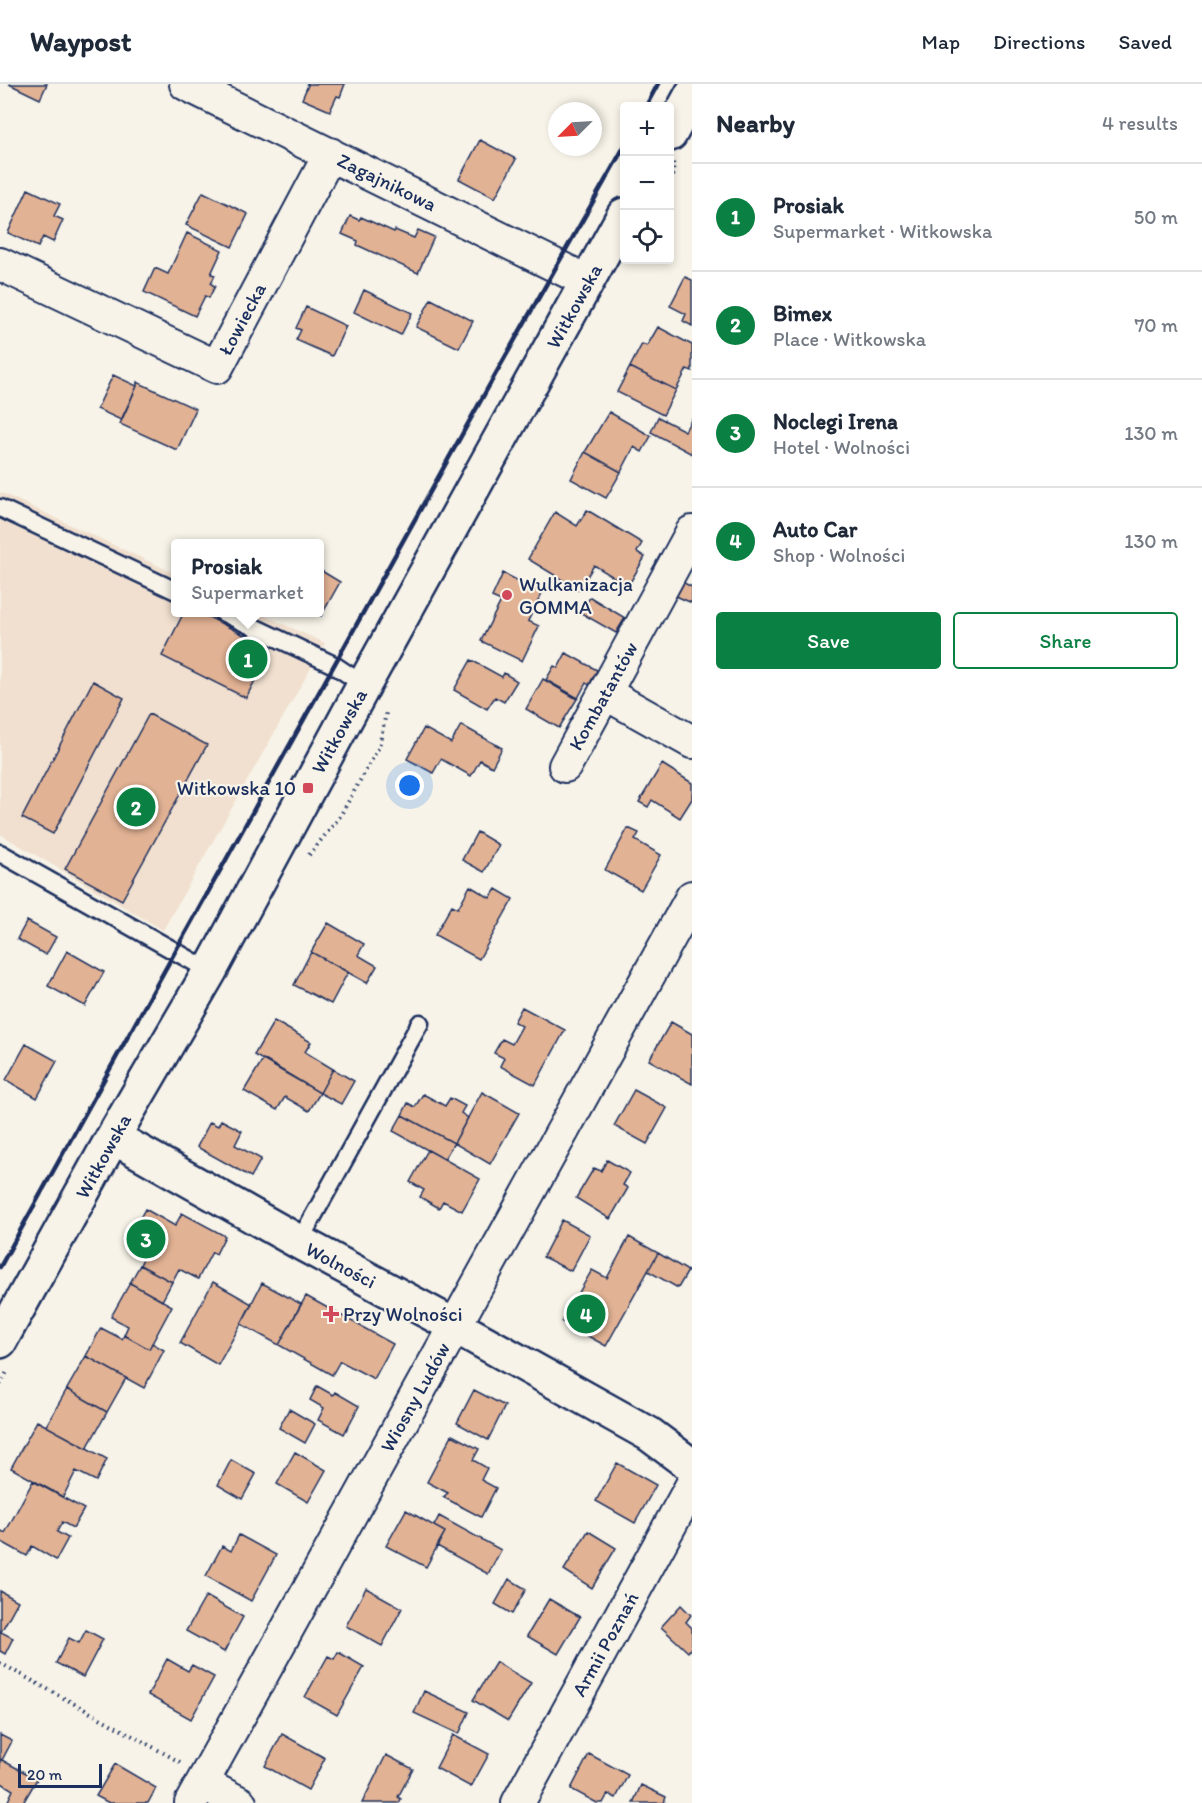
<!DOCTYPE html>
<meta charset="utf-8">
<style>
:root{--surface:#fff;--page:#f2f2f3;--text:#1f2937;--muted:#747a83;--line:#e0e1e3;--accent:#0b8043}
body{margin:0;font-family:Itim,sans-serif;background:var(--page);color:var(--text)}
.controls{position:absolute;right:18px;top:18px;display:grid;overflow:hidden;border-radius:6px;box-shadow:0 3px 9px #0003}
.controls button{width:54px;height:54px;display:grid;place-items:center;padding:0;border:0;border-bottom:2px solid var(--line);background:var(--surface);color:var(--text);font:30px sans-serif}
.compass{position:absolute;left:548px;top:18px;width:54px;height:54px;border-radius:50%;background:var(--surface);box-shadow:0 3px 9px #0003;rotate:246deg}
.scale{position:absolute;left:18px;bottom:15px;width:84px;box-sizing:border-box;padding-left:6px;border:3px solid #1b2f5e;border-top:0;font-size:16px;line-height:21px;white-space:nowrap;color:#1b2f5e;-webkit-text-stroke:4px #f7f3e8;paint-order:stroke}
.you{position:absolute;left:410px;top:702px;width:21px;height:21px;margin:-15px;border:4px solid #fff;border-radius:50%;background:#1a73e8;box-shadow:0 0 0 9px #1a73e833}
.badge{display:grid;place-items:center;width:39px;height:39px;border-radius:50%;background:var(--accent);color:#fff;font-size:20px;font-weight:700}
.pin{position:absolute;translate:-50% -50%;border:3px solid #fff;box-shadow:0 2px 6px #0006}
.popup{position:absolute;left:171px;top:455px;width:153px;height:78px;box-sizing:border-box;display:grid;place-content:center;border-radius:6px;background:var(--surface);filter:drop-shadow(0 2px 4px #0005);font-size:20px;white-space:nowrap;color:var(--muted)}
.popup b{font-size:22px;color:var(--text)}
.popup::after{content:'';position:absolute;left:50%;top:100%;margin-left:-12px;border:12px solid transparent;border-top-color:var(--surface)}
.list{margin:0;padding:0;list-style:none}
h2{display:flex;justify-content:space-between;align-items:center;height:78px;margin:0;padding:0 24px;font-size:26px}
h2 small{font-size:20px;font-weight:400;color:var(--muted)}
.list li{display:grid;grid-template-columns:39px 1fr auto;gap:18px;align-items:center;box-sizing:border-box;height:108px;padding:0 24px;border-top:2px solid var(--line)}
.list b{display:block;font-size:22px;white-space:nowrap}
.list p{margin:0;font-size:20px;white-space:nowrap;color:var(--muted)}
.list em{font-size:20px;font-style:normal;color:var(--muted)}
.actions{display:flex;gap:12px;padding:18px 24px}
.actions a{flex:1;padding:14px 0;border:2px solid var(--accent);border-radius:6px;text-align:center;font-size:21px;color:var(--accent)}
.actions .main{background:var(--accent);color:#fff}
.icon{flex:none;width:33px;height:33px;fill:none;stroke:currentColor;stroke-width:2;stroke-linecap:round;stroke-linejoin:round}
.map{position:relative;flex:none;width:692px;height:1719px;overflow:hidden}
header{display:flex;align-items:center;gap:36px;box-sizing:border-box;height:84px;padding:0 30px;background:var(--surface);border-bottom:2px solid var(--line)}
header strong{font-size:28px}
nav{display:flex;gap:33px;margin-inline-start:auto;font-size:21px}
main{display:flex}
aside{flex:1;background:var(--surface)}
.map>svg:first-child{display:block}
.built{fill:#f1e0cf}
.building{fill:#e2b294;stroke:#1b2f5e;stroke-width:1.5}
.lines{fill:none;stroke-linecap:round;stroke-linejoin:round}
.lane-casing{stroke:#1b2f5e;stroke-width:21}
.street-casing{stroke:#1b2f5e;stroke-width:36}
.secondary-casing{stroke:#1b2f5e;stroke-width:38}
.path{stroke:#1b2f5e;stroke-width:4;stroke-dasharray:1.5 4.5;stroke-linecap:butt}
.lane{stroke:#f7f3e8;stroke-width:16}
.street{stroke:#f7f3e8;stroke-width:32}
.secondary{stroke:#f7f3e8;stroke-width:33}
.rail{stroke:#1b2f5e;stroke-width:4.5}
.poi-dot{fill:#d1495b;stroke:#f7f3e8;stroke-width:2}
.labels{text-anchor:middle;stroke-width:4.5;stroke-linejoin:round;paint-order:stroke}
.street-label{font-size:20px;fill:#1b2f5e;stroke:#f7f3e8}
.poi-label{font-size:20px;fill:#1b2f5e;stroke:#f7f3e8;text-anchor:start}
</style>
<header>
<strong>Waypost</strong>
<nav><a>Map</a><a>Directions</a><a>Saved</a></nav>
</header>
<main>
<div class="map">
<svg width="692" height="1719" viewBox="0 0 692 1719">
<rect width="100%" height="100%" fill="#f7f3e8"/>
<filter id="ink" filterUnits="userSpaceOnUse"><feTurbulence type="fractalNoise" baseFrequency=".0167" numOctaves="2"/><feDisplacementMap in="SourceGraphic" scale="12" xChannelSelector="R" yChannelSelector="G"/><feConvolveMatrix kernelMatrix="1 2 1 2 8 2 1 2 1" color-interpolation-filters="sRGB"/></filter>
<g filter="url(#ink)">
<!-- built -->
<path class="built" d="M0,408L176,490V528L259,529L325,559L163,846L0,750Z"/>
<!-- building -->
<path class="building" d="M9,0H47L40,15Z
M306,0H345L340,13L337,12L330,27L302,15L308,1Z
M480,56L516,75L495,114L459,95Z
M28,105L60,120L54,132L63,136L53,158L43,153L38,163L8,149Z
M203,108L248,130L232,163L186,141Z
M350,132L359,136L361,133L394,148L395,146L414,154L418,146L434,153L418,189L357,161L358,157L342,150Z
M187,149L222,166L211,190L215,191L211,200L215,202L209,214L205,212L195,232L144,208L155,184L168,190Z
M685,193L692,196V242L683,237L686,230L670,222Z
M364,206L412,229L401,251L354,228Z
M431,215L473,237L459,264L416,243Z
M306,223L346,242L332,272L296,256L301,246L296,244Z
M658,243L692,261V287L687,285L676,306L630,283L642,260L647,262Z
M630,283L676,306L663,331L617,308Z
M113,291L137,302L121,336L97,325Z
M137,298L196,325L177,366L120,340L137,302Z
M609,328L651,352L642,368L634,363L621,388L585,368Z
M658,333L685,347L692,334V370L651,348Z
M585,368L621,388L606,414L571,395Z
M587,426L642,459L637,468L645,473L628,502L594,481L579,506L528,475L555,428L577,442Z
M320,486L340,498L321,532L315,528H320Z
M503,489L542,509L528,537L539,542L522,577L481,557L501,517L492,513Z
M682,498L692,503V519L676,512Z
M590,513L625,534L616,549L581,529Z
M184,528H199L271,565L246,614L162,572Z
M566,569L597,586L589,601L586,599L578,614L546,596L554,582L558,584Z
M471,576L502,593L504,589L517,597L504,618L495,613L487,625L454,606Z
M543,595L577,615L559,644L526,625Z
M93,597L124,614L53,750L22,734Z
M149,630L207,661L122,816L65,785Z
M461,641L502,664L492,683L480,676L471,692L441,675L433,689L407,675L424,644L451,659Z
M662,680L692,699V715L680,734L652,716L648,723L639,718Z
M628,744L639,749L635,756L661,771L641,806L605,786Z
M477,748L499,761L484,788L462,776Z
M470,802L490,814L496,805L513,815L479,875L435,851L452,821L458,824Z
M27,837L56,853L46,871L17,855Z
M328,839L364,860L358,871L377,882L367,899L311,868Z
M67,867L104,888L85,922L48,902Z
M311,868L348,888L331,920L294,901Z
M522,923L565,946L535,1001L500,982L504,974L494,969L502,955L512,960L522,942L514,938Z
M274,937L311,958L305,968L333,985L320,1009L254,971Z
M671,938L692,950V1000L649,976Z
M26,960L57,977L37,1014L6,996Z
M263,975L320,1009L309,1027L285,1013L277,1026L244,1007Z
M333,985L354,997L341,1020L320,1009Z
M634,1006L667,1024L647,1060L614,1042Z
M482,1008L519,1029L490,1080L454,1059Z
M423,1010L445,1022L450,1014L465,1022L461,1029L468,1034L454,1059L402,1031L408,1019L415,1023Z
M402,1031L454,1059L444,1075L393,1047Z
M221,1036L242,1047L235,1061L261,1075L251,1093L197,1063L210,1038L218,1042Z
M428,1066L480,1095L462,1127L443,1117L439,1124L420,1113L424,1106L410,1098Z
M607,1076L630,1089L623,1101L628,1104L610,1135L576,1114L594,1084L601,1087Z
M145,1125L175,1142L182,1129L225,1152L216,1170L212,1168L198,1195L179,1185L172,1198L140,1181L146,1168L127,1158Z
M562,1136L590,1151L571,1187L543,1173Z
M629,1153L658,1169L606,1262L562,1238L592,1186L607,1194Z
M658,1169L688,1187L678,1204L648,1187Z
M140,1181L172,1198L162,1217L130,1199Z
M213,1198L252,1220L218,1281L180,1259Z
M130,1199L172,1222L149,1265L124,1251L128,1242L111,1233Z
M262,1199L301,1220L279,1261L241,1240Z
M306,1212L393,1260L374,1295L340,1277L332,1291L279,1261Z
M101,1244L122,1255L124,1251L149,1265L152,1259L164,1266L144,1304L86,1272Z
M86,1272L126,1294L107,1328L67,1305Z
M317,1302L333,1311L335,1308L359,1322L344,1350L318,1336L324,1324L310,1316Z
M67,1305L107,1328L87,1364L46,1342Z
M474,1306L505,1322L488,1356L457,1339Z
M289,1325L315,1340L305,1359L279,1344Z
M37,1337L107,1375L96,1397L76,1387L63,1413L11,1384Z
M452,1351L479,1365L473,1376L487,1384L481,1396L496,1404L481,1433L443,1413L448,1409L427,1398Z
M295,1368L326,1386L308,1418L277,1400Z
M231,1376L256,1390L242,1415L218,1401Z
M617,1379L656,1401L635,1439L596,1417Z
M33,1397L84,1425L73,1444L62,1438L57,1448L68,1454L56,1476L32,1462L27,1472L0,1457V1446L5,1449Z
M406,1426L445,1448L426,1483L386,1462Z
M439,1432L501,1466L488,1490L437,1462L445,1448L434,1442Z
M588,1447L616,1464L592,1504L564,1486Z
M239,1451L276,1471L251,1517L206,1492L222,1462L231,1467Z
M509,1495L526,1505L512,1530L495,1520Z
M366,1504L402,1524L382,1562L346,1542Z
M0,1507L18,1517L1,1548L13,1554L5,1570L0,1567Z
M206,1512L243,1533L224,1568L186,1547Z
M549,1515L580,1533L558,1570L527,1552Z
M681,1521L691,1531L686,1538L692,1544V1563L688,1568L661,1543Z
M86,1546L103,1555L83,1593L56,1579L69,1554L79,1559Z
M338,1568L364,1583L337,1631L305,1613L328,1572L334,1575Z
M167,1575L188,1587L192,1581L214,1593L191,1635L148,1611Z
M496,1578L531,1599L508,1637L473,1616Z
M424,1607L469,1628L459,1650L414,1629Z
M282,1650L325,1674L308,1706L265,1682Z
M0,1651L12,1657L2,1676L0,1675Z
M453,1651L489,1670L471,1703L436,1684Z
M589,1670L628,1691L616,1714L608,1710L603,1719H597L571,1705Z
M386,1671L413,1685L398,1713L401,1715L399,1719H362Z
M0,1675L37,1695L23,1719H7L13,1706L0,1698Z
M115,1680L156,1704L148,1719H109L96,1712Z
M641,1701L666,1713L664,1719H633Z"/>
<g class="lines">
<!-- lane casing -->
<g class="lane-casing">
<path id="lane" d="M0,424L176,507
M222,528L334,581L364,601
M0,769L210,887
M299,1158L420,939"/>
</g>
<!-- street casing -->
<g class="street-casing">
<path id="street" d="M186,0L587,197
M0,180L217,283L330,70
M605,609L692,658
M565,682L692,448
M202,1699L240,1719
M191,1719L692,813
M518,1719L692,1401"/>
</g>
<!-- secondary casing -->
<g class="secondary-casing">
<path id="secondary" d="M670,50L692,10
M113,1053L299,1158L455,1242L649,1350L692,1382
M0,1257L113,1053L210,887L364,601L624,131"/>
</g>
<!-- path -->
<path class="path" d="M670,97L674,90L673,78
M309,771L339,734L379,663L386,629
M0,1301L8,1286
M0,1579L180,1678"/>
<!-- lane -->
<use href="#lane" class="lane"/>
<!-- street -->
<use href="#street" class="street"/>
<!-- secondary -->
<use href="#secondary" class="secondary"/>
<!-- rail -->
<path class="rail" d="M646,22L658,0
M0,1183L495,291L624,63"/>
</g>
</g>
<!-- markers -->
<g class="poi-dot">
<circle cx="507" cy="511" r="6"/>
<rect x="302" y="698" width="12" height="12" rx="3"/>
<path d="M328 1221h6v6h6v6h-6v6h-6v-6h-6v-6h6z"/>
</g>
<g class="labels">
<!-- street labels -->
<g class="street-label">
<text transform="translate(387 98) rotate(26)" y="7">Zagajnikowa</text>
<text transform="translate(574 222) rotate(-61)" y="7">Witkowska</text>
<text transform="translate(242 235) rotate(-62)" y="7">Łowiecka</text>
<text transform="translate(603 612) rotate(-61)" y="7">Kombatantów</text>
<text transform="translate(339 647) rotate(-61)" y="7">Witkowska</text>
<text transform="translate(103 1072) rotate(-61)" y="7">Witkowska</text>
<text transform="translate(341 1181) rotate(28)" y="7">Wolności</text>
<text transform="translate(415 1313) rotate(-61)" y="7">Wiosny Ludów</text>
<text transform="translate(605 1560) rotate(-61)" y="7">Armii Poznań</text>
</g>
<!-- poi labels -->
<g class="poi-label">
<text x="519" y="507">Wulkanizacja<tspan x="519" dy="23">GOMMA</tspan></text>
<text x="296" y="711" text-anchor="end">Witkowska 10</text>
<text x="343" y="1237">Przy Wolności</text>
</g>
</g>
</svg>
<div class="controls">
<button>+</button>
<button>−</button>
<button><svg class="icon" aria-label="locate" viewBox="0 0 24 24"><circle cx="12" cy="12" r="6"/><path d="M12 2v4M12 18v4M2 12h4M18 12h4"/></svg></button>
</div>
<svg class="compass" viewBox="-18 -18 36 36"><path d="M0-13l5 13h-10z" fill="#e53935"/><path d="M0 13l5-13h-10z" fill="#747a83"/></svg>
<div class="scale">20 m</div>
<div class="you"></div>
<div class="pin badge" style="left:248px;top:575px">1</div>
<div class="popup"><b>Prosiak</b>Supermarket</div>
<div class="pin badge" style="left:136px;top:723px">2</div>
<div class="pin badge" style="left:146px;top:1155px">3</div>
<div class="pin badge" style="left:586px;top:1230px">4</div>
</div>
<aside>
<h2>Nearby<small>4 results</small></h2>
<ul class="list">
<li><span class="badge">1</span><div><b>Prosiak</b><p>Supermarket · Witkowska</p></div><em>50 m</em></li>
<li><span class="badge">2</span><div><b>Bimex</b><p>Place · Witkowska</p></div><em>70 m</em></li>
<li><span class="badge">3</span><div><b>Noclegi Irena</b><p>Hotel · Wolności</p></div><em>130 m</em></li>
<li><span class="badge">4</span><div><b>Auto Car</b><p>Shop · Wolności</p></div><em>130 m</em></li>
</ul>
<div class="actions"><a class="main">Save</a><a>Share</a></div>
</aside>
</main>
